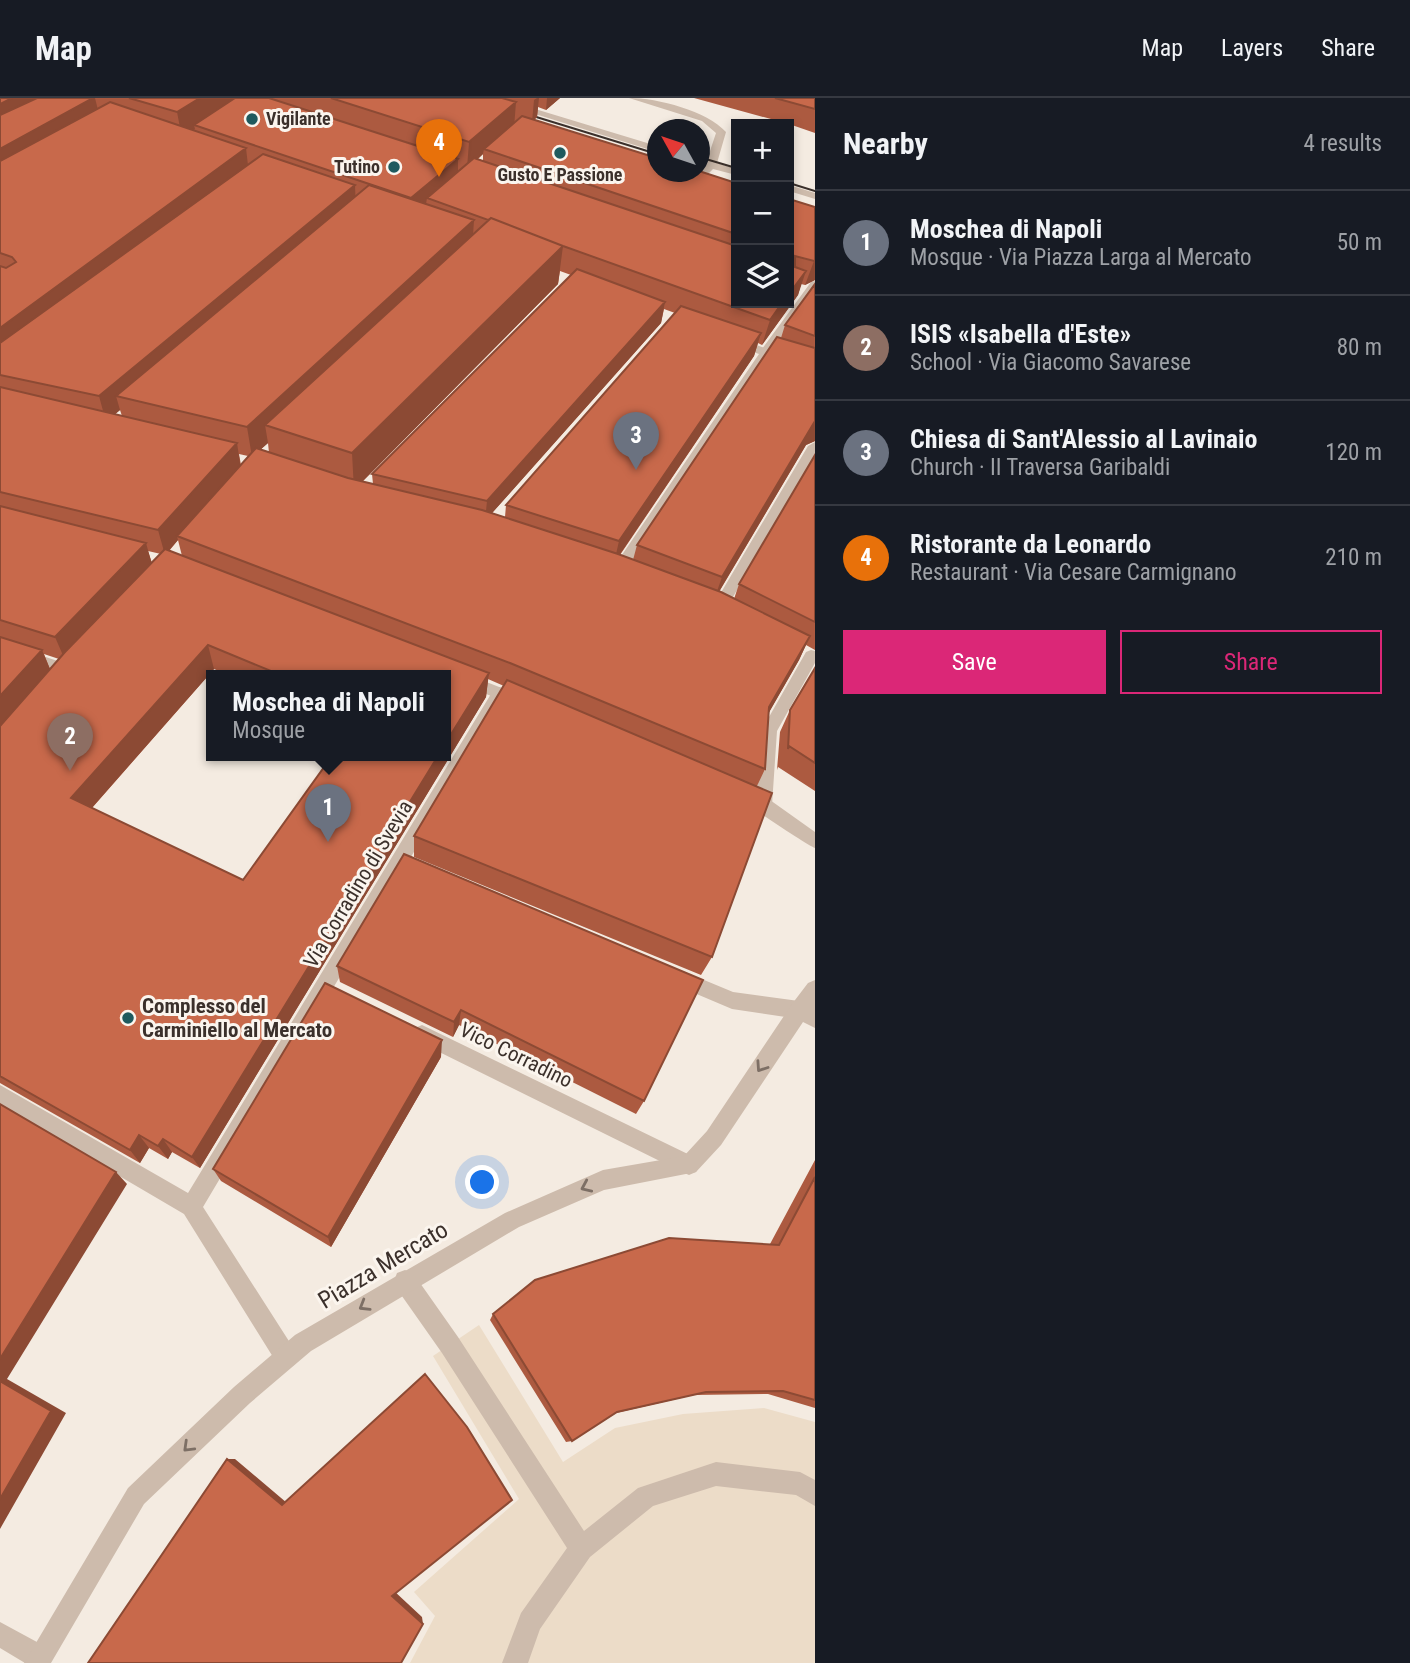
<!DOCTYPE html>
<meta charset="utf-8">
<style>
:root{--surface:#171b24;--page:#20242c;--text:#f1f3f6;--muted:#9ea1a6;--line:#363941;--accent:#db2777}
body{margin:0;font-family:"Roboto Condensed",sans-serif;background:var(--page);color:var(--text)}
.controls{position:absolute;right:21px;top:21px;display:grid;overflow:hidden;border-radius:0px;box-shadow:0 4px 10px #0003}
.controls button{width:63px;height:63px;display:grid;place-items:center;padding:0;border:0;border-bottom:2px solid var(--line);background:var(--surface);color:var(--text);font:35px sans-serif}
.compass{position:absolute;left:647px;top:21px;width:63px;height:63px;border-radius:50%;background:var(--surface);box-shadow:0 4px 10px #0003;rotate:310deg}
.you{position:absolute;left:483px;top:1085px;width:24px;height:24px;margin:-18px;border:5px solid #fff;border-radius:50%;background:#1a73e8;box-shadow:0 0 0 10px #1a73e833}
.badge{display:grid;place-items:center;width:46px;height:46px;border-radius:50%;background:var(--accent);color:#fff;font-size:23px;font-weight:700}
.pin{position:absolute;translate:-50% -58px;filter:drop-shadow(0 2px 4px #0008)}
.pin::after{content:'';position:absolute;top:37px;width:24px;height:21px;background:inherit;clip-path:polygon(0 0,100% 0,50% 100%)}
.popup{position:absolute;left:206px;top:572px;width:245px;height:91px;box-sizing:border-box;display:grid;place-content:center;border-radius:0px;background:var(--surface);filter:drop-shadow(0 2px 5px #0005);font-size:23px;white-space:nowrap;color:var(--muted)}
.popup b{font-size:26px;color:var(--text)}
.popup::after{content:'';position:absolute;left:50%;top:100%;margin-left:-14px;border:14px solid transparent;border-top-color:var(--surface)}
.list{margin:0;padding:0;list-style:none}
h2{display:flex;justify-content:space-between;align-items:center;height:91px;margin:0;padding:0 28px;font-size:30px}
h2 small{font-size:23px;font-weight:400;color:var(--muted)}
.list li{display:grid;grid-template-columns:46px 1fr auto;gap:21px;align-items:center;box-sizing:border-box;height:105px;padding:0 28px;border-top:2px solid var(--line)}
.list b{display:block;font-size:26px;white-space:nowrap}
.list p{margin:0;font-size:23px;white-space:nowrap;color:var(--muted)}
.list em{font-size:23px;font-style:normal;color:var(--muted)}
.actions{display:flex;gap:14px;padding:21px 28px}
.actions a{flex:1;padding:16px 0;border:2px solid var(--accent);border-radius:0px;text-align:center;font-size:24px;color:var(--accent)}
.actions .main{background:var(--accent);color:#fff}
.icon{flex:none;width:38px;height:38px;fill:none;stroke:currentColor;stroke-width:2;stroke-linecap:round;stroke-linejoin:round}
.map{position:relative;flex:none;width:815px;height:1565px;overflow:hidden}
header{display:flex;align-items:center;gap:42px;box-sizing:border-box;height:98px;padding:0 35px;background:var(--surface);border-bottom:2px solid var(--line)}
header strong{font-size:33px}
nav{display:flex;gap:38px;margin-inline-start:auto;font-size:24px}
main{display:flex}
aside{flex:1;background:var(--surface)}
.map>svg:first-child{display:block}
.plaza{fill:#ecdcc8}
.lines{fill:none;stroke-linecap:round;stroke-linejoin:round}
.service{fill:#cdbbac;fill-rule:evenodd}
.pedestrian{fill:#cdbbac;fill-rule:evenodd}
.minor{fill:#cdbbac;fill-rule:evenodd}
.tram{stroke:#3b302b;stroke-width:2}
.wall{fill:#ac5a40;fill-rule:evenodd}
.shaded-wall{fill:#8c4a34}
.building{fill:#c8694b;stroke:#8c4a34;stroke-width:2}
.oneway{stroke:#7d6f65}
.poi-dot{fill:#1f5a5e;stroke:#fbf5ee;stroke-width:2.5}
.labels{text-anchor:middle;stroke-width:6;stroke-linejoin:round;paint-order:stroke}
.far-poi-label{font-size:18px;font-weight:bold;fill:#3b302b;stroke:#fbf5ee;text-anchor:start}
.street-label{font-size:21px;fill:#3b302b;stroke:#fbf5ee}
.poi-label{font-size:21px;font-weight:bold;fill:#3b302b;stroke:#fbf5ee;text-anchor:start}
.near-street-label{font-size:24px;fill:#3b302b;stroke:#fbf5ee}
</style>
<header>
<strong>Map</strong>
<nav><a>Map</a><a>Layers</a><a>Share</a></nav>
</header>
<main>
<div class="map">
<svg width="815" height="1565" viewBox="0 0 815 1565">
<rect width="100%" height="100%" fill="#f4ebe1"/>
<!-- plaza -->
<path class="plaza" d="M479,1227L563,1364L615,1330L683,1316L764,1310L815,1324V1565H410L435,1518L414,1494L519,1401L433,1258Z"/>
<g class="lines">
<!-- service -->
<path class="service" d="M484,0H499L657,48V54Z
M629,0C658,0 707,13 726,34L717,65L736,71V77L713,71L707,77L698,75L704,68L699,66V60L707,62L716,35L702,23Z
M789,87L815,95V101L789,93Z
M734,239L815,268V276L768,260L623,478H613L611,474L613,470L759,256L730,246V240Z
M815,344V359L723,516H713L711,512L713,508L808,348Z
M0,544L73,568L76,572L68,578L0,556Z
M500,589L508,595L506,599L203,1109L294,1251L297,1259L294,1267L286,1270L278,1267L184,1116L0,1008V987L188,1095L494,591Z
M680,872L733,894L799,903L806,906L808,912L806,918L799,921L732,911L673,886L671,880L673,874Z
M422,927L696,1060L699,1067L696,1074L689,1077L682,1074L415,942L412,936L415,930Z
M405,1172L413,1175L458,1239L584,1433L638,1390L716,1364L800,1374L815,1382V1408L796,1397L716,1388L653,1408L590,1459L540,1531L528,1565H502L521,1515L567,1450L442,1255L397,1191L394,1183L397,1175Z
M0,1524L48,1550L52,1559L49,1565H25L0,1550Z"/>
<!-- pedestrian -->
<path class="pedestrian" d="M811,552L815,553V565L777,633L772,707L770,712H758L756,707L761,633L806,554Z"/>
<!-- minor -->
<path class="minor" d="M815,183V194L770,257H762V251L811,184Z
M466,576L527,600L529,604L521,610L461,586L458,582L461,578Z
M747,692L770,702L815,734V750C807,747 741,703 739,699L741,694Z
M815,882V930L803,924L721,1047L696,1074L604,1092L519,1129L311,1253L250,1305L144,1406L51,1565H24L128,1390L234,1289L295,1237L505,1115L603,1072L684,1058L707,1033L792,906L808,885Z"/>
<!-- tram -->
<path class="tram" d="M520,14L657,56
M699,59L736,70
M789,85L815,93"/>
</g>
<!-- wall -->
<path class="wall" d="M0,0H233V1L235,0H560L546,12L538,9L537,19L534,22L736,85V205L789,101L815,109V182L805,187L801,186L798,197L762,247L758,245L754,258L620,457L633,462L637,447L781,240L785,227L815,186V343L806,347L719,494L734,501L739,486L815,357V552L806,547L799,562L769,614L765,671L757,688L712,859L701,877L414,759V738L504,588L488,581L486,599L200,1070L172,1054L168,1061L149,1050L140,1065L0,985ZM483,56V63L478,61ZM560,173L571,177L372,376L373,386L362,384L558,186ZM664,211L675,215L506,407L505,419L492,415L661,225ZM120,312L122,318L115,316ZM268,345L269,355L260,352ZM239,356L248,358L241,367ZM178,442L182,458L169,453ZM148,453L161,456L152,465ZM44,556L59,561L50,571ZM214,571L231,578H445L243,782L92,710Z
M694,0H815V35L789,26Z
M815,570V693L778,669L777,672L780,634L790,612Z
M404,756L644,1003L636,1016L459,927L453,939L340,884L337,868Z
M441,959L331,1149L221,1083L213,1071Z
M815,1062V1310L768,1296L694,1297L616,1315L572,1343L566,1344L490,1222L493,1216L770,1146Z"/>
<!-- shaded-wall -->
<path class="shaded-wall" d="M12,0H49L0,36V6Z
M93,0H95L101,24L0,81V51Z
M200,0H233L234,5L194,27L195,31L182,40L177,14Z
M537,0H539L537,19L532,24L534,2Z
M547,0H560L546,12Z
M516,4L514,30L484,51L483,56L467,70L469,44Z
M246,50L249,76L0,263V230Z
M458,61V79L427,100L426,106L411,119V100Z
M355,87L356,113L116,298L120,312L106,324L99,298Z
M474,122L472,153L265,327L268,345L252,359L247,329Z
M563,148L558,186L354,392L352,355Z
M815,162V182L805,187L814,163Z
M806,173L798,197L762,247L770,222L782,205H789V196Z
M665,204L661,225L485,423L487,403Z
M761,235L754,258L614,465L619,443Z
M815,323V343L806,347L714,502L722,479Z
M237,345L241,371L177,438L178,442L165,457L158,432Z
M146,445L153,470L65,562L55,539Z
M810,538L799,562L759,632L769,609Z
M208,547L214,571L82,721L71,700Z
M42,552L52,576L0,634V598Z
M489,575L486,599L200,1070L192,1059L438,658H445V646Z
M461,912L459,927L453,939L454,924Z
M442,942L441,959L331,1149L328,1139Z
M139,1037L149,1050L140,1065L130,1052Z
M163,1041L172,1054L168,1061L158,1048Z
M116,1074L127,1086L7,1281L66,1315L0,1431V1261Z
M227,1361H235L287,1405L282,1407Z
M393,1492L422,1519L423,1526L392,1498Z"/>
<!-- building -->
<path class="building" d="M0,0H12L0,6Z
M37,0H93L0,51V17Z
M129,0H200L177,14Z
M235,0H269L458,61L411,100L194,27Z
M331,0H502L516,4L469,44Z
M775,0H815V11Z
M110,4L246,50L0,230V168L6,170L16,164L12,159L0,155V63Z
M522,18L657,60V74L699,73L736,85V136L484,51Z
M263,56L355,87L99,298L0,277V245Z
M474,60L736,148V205H782L770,222L563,148L491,120L488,122L427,100Z
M369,87L474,122L247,329L116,298Z
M789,101L815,109V162L814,163L795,158V169L806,173L789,196Z
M491,120L563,148L352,355L265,327Z
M577,171L665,204L487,403L372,376Z
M815,186V238L785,227Z
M681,208L761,235L619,443L506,407Z
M777,239L815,250V323L722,479L637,447Z
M0,289L237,345L158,432L0,394Z
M256,350L348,380L482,412L618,456L721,494L810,538L769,609L765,671L510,565L177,438Z
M815,357V524L739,486Z
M0,408L146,445L55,539L0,522Z
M165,451L489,575L445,646V578H283L208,547L71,700L243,782L332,658H438L192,1059L163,1041L158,1048L139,1037L130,1052L0,978V628L65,554Z
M0,539L42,552L0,598Z
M815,570V665L789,648L788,651L790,612Z
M507,582L772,695L712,859L414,738Z
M404,756L703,882L644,1003L461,912L454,924L337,868Z
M325,885L442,942L328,1139L213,1071Z
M0,1006L116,1074L0,1261Z
M815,1079V1302L783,1293L706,1294L617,1314L572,1343L493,1216L535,1182L669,1140L779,1147Z
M425,1276L467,1329L512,1402L392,1498L423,1526L401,1565H88L227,1361L282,1407Z
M0,1283L51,1313L0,1401Z"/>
<!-- one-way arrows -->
<defs><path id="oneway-chevron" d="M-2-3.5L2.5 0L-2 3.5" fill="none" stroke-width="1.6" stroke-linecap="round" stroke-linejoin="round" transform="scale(1.75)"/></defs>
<g class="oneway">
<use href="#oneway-chevron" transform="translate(761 969) rotate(124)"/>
<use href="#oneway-chevron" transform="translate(586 1089) rotate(156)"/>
<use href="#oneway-chevron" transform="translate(364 1208) rotate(149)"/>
<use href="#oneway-chevron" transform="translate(188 1349) rotate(136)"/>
</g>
<!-- markers -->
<g class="poi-dot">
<circle cx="252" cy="21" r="7"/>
<circle cx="560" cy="55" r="7"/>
<circle cx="394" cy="69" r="7"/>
<circle cx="128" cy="920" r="7"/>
</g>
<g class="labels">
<!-- far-poi labels -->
<g class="far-poi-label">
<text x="266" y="27">Vigilante</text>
<text x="380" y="75" text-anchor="end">Tutino</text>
<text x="560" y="83" text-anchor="middle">Gusto E Passione</text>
</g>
<!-- street labels -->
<g class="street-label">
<text transform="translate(358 786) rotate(-59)" y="7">Via Corradino di Svevia</text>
<text transform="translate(516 957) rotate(26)" y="7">Vico Corradino</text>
</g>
<!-- poi labels -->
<g class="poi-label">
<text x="142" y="915">Complesso del<tspan x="142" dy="24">Carminiello al Mercato</tspan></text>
</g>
<!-- near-street labels -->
<g class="near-street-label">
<text transform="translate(383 1167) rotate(-31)" y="8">Piazza Mercato</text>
</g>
</g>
</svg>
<div class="controls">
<button>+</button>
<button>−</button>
<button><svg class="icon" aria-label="layers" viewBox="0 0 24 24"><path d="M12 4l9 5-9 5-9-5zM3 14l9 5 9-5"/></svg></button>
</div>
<svg class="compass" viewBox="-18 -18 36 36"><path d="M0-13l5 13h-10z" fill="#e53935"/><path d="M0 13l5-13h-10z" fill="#9ea1a6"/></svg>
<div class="you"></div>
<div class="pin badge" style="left:328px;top:744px;background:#6b7280">1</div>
<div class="popup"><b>Moschea di Napoli</b>Mosque</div>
<div class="pin badge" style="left:70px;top:673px;background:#8d6e63">2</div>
<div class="pin badge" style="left:636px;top:372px;background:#6b7280">3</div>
<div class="pin badge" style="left:439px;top:79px;background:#e8710a">4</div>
</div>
<aside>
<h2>Nearby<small>4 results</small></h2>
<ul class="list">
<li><span class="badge" style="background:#6b7280">1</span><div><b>Moschea di Napoli</b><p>Mosque · Via Piazza Larga al Mercato</p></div><em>50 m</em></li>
<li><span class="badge" style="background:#8d6e63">2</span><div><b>ISIS «Isabella d'Este»</b><p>School · Via Giacomo Savarese</p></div><em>80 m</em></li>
<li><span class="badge" style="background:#6b7280">3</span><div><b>Chiesa di Sant'Alessio al Lavinaio</b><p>Church · II Traversa Garibaldi</p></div><em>120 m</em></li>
<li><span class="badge" style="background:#e8710a">4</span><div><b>Ristorante da Leonardo</b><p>Restaurant · Via Cesare Carmignano</p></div><em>210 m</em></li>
</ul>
<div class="actions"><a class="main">Save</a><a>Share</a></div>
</aside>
</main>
